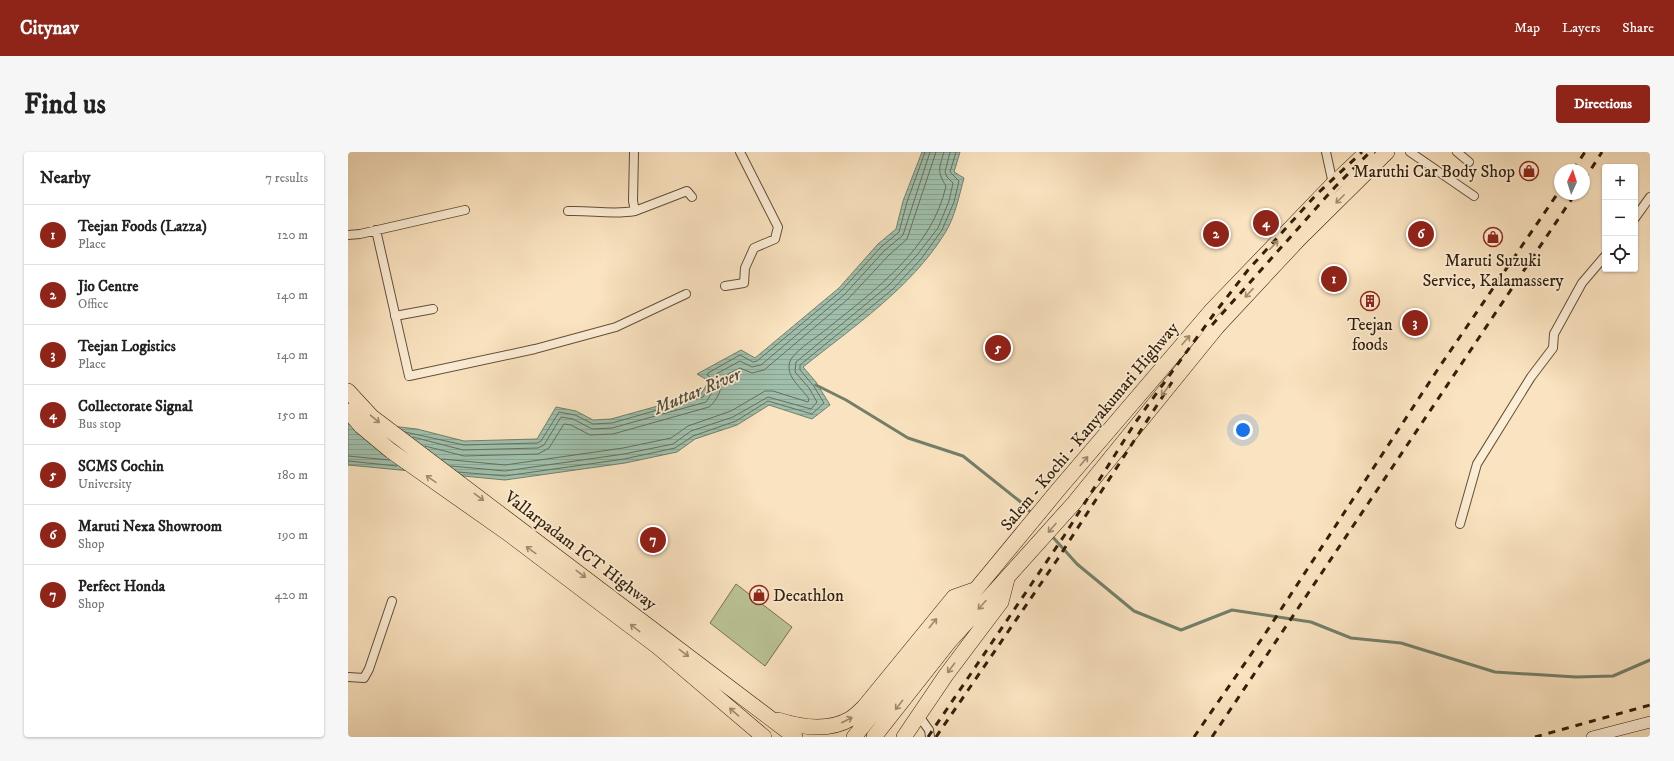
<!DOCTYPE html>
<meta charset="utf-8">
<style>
:root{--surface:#fff;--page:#f6f6f6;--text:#222;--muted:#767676;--line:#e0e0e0;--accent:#8f2418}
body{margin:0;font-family:"IM FELL DW Pica",serif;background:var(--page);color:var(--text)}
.controls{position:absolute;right:12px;top:12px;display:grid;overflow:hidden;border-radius:4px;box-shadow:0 1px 3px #0004}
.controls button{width:36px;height:36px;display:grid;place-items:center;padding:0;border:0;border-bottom:1px solid var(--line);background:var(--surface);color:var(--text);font:20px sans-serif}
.compass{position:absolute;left:1206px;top:12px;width:36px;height:36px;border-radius:50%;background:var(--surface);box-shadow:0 1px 3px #0004;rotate:4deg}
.you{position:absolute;left:895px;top:278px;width:14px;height:14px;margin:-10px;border:3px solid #fff;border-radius:50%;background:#1a73e8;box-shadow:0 0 0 6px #1a73e833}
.badge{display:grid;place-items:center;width:26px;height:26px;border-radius:50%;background:var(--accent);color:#fff;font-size:13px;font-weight:700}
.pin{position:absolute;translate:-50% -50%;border:2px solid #fff;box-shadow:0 1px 4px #0006}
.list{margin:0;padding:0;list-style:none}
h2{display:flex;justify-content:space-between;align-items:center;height:52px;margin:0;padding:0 16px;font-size:17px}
h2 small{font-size:13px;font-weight:400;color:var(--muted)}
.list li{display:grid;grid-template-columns:26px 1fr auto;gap:12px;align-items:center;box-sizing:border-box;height:60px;padding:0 16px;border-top:1px solid var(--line)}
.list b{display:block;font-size:15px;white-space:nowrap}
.list p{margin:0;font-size:13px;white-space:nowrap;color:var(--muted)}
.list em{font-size:13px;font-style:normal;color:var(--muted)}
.icon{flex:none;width:22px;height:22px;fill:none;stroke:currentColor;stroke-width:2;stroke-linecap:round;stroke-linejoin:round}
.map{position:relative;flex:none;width:1302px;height:585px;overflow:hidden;border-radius:4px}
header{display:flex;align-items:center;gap:24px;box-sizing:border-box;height:56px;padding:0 20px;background:var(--accent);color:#fff}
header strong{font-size:19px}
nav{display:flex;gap:22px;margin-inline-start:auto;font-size:14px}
.intro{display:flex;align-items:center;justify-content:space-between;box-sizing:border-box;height:96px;padding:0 24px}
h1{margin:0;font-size:28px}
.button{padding:10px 18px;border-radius:4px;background:var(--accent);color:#fff;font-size:14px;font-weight:700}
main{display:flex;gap:24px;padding:0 24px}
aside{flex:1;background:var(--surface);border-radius:4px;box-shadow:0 1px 3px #0004}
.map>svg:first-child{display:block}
.green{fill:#bbc495;stroke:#76724e}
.water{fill:url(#water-rules);stroke:#737f6a}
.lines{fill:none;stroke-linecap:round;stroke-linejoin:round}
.shore{stroke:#686f5a;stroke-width:1}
.stream{stroke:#737f6a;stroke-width:3}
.street-casing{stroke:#645036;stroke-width:10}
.secondary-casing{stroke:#321f08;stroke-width:12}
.highway-casing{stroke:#321f08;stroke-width:16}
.street{stroke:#fcedd6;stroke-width:8}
.secondary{stroke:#fcedd6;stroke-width:11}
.highway{stroke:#fae3c0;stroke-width:15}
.rail{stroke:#321f08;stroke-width:3;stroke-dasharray:7 7;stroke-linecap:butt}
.oneway{stroke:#a08b6d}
.labels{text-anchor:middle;stroke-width:3.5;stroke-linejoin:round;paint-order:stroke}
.poi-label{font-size:17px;fill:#321f08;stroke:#fcedd6}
.street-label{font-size:17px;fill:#321f08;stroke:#fcedd6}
.water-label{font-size:18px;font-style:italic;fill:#534f39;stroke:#fcedd6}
</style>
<header>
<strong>Citynav</strong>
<nav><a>Map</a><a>Layers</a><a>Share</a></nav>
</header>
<div class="intro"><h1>Find us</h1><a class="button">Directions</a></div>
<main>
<aside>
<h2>Nearby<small>7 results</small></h2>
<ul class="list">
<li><span class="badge">1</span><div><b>Teejan Foods (Lazza)</b><p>Place</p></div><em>120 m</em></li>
<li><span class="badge">2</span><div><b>Jio Centre</b><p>Office</p></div><em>140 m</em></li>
<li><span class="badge">3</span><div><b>Teejan Logistics</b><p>Place</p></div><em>140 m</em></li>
<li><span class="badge">4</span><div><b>Collectorate Signal</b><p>Bus stop</p></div><em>150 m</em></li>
<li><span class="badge">5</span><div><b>SCMS Cochin</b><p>University</p></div><em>180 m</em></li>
<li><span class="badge">6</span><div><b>Maruti Nexa Showroom</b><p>Shop</p></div><em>190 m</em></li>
<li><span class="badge">7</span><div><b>Perfect Honda</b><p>Shop</p></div><em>420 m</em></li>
</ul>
</aside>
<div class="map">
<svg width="1302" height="585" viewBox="0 0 1302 585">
<defs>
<pattern id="water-rules" width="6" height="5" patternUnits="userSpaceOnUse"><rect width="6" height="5" fill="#9fbfac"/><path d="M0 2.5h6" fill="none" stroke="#89a492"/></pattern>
</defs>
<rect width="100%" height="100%" fill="#fae3c0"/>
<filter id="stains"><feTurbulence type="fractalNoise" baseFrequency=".005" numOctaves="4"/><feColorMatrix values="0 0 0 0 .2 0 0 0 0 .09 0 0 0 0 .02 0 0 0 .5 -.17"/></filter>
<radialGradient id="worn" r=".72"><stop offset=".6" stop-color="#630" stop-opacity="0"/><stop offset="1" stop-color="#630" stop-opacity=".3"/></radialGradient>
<!-- green -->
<path class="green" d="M388,432L444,475L417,514L362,471Z"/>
<!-- water -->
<path class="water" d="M574,0H612L606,20L616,26C611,44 607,65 597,81C563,136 505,175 455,215L468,230L482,253L464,267L421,253L389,273L347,287L329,300L277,311L157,328L0,313V269L69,277L116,289L189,287L208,255L228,259L245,268L263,267L353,242L361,229L349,222L393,198L407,206L491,136L530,92L548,77L555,49Z"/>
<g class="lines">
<!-- shore -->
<path class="shore" d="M57,280L116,293L189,291L193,289L211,260L227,263L245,272L264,271L355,245L364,230V226L359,223L360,221L392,203L405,210L409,209L493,139L533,95L551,80L559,50L577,0
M65,285L115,298L190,296L196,293L213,265L225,267L244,277L264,276L358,250L369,233L368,222L392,209L404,215L413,213L497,142L536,99L555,83L582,0
M77,294L116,304L190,302L201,296L216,272L223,273L242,283L265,282L361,255C370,248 374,235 376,224L392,216L404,221L416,218L500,147L541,103L559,87L588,0
M0,304L41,308
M94,307L157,313L275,296L323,286L340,274L383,259L417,239H425L460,250L461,247C453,235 435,223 443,207C452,195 468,186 480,176C528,137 584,97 598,34C589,20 591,16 596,0
M0,309L49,314
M103,314L157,319L276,302L325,292L343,279L385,265L420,245L463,257L469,250L461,236L447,220L448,210L541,133L569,103L590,76L601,49L605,31L599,25L597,20L602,0
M110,320L157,324L276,307L327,296L345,284L388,269L420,249L464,262L476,251L465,233L452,218V213L545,137L573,107L594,78L606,50L611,29L602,20L608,0"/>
<!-- stream -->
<path class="stream" d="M468,233L498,248L560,286L615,304L674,351L684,362
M702,382L729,412L786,459L833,478L884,458L963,470L1003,486L1053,491L1147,520L1228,525L1265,524L1302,508"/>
<!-- street casing -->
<g class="street-casing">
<path id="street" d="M286,0L285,49L287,59L339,39L344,45
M978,0L985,32
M1062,0L1126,44
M1109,0L1121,10
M220,59C243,58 264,63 287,59
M1287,66L1302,45
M28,78L61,224L187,197L268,175L338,142
M0,83L12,82L117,58
M377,134L396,131L397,116L406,96L427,87L430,75L392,0
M47,164L85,157
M1112,372L1129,312L1183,225L1205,196L1206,182L1234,131L1257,104
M0,525L16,526L21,517L44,449
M571,564L581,578L582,585"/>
</g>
<!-- secondary casing -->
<g class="secondary-casing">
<path id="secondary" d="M1244,585L1302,570"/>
</g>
<!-- highway casing -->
<g class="highway-casing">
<path id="highway" d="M0,239L24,265L447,585
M0,259L13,274L43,299L161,382L310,495L416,585
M430,568C452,575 480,580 502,567C507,564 512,559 516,555L606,445L626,438
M506,585L710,338L864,158L985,32L1019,0
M526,585L600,491L726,351L869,175L951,87L1039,0
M556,585L598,523L653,450L659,427"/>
</g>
<!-- street -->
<use href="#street" class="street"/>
<!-- secondary -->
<use href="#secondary" class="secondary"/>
<!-- highway -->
<use href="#highway" class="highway"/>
<!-- rail -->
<path class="rail" d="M1225,18L1237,0
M1236,28L1254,0
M864,173L987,35L1022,0
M580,585L716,384L787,271L866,162L900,118L968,43L1014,0
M588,585L709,408L824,230
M846,585L915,485L1090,217L1212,38
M864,585L1227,42
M1187,585L1302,553"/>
</g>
<!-- one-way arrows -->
<defs><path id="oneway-shaft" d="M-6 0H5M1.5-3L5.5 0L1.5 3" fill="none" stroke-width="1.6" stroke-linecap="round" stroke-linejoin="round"/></defs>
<g class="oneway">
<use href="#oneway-shaft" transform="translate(992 47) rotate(135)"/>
<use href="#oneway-shaft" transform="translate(926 93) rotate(-46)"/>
<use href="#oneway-shaft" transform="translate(901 141) rotate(133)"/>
<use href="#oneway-shaft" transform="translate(838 188) rotate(-49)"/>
<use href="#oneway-shaft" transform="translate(817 239) rotate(129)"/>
<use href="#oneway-shaft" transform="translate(27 267) rotate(40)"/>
<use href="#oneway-shaft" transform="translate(736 309) rotate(-50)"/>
<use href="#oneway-shaft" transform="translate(83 327) rotate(-145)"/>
<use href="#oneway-shaft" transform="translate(131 345) rotate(37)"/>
<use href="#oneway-shaft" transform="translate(704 376) rotate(131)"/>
<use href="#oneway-shaft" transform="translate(183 398) rotate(-144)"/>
<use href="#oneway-shaft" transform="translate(233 422) rotate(37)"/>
<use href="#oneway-shaft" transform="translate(634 453) rotate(132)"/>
<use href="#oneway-shaft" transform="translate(585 471) rotate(-51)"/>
<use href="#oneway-shaft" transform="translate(287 476) rotate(-142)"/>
<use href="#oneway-shaft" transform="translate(336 501) rotate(37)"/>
<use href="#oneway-shaft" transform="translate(603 516) rotate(127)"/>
<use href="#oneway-shaft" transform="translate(551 553) rotate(128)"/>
<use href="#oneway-shaft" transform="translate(386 560) rotate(-139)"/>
<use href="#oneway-shaft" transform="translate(499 568) rotate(-27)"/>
</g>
<!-- icons -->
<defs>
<g id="shop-ring" transform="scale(1)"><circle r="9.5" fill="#fcedd6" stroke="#8f2418" stroke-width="1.5"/><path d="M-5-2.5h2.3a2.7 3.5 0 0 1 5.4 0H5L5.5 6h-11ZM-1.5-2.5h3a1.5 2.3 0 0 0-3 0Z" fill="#8f2418"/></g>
<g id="building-ring" transform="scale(1)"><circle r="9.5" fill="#fcedd6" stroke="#8f2418" stroke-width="1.5"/><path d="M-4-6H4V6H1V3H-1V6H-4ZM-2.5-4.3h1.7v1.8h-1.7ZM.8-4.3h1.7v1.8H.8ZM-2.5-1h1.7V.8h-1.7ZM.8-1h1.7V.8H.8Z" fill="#8f2418"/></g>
</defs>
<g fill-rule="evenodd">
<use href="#shop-ring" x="1181" y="19"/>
<use href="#shop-ring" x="1145" y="85"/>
<use href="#building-ring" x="1022" y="149"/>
<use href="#shop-ring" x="411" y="443"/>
</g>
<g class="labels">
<!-- poi labels -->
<g class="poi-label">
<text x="1167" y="25" text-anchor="end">Maruthi Car Body Shop</text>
<text x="1145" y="114">Maruti Suzuki<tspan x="1145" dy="20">Service, Kalamassery</tspan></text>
<text x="1022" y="178">Teejan<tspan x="1022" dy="20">foods</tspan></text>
<text x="425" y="449" text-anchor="start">Decathlon</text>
</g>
<!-- street labels -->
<g class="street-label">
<text transform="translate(741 274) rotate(-50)" y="6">Salem - Kochi - Kanyakumari Highway</text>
<text transform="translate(233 398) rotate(37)" y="6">Vallarpadam ICT Highway</text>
</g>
<!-- water labels -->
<g class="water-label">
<text transform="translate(349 239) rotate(-23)" y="6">Muttar River</text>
</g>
</g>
<rect width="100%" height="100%" filter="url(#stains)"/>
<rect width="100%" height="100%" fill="url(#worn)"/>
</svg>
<div class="controls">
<button>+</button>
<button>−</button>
<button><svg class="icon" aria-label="locate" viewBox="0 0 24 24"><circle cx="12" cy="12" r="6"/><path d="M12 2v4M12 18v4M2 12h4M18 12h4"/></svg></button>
</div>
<svg class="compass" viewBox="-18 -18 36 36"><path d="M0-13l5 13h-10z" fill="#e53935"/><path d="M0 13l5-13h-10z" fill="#767676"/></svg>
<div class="you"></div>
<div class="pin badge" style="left:986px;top:127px">1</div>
<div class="pin badge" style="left:868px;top:82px">2</div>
<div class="pin badge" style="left:1067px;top:171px">3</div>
<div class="pin badge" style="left:918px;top:71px">4</div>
<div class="pin badge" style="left:650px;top:196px">5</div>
<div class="pin badge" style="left:1073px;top:82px">6</div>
<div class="pin badge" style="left:305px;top:388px">7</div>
</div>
</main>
